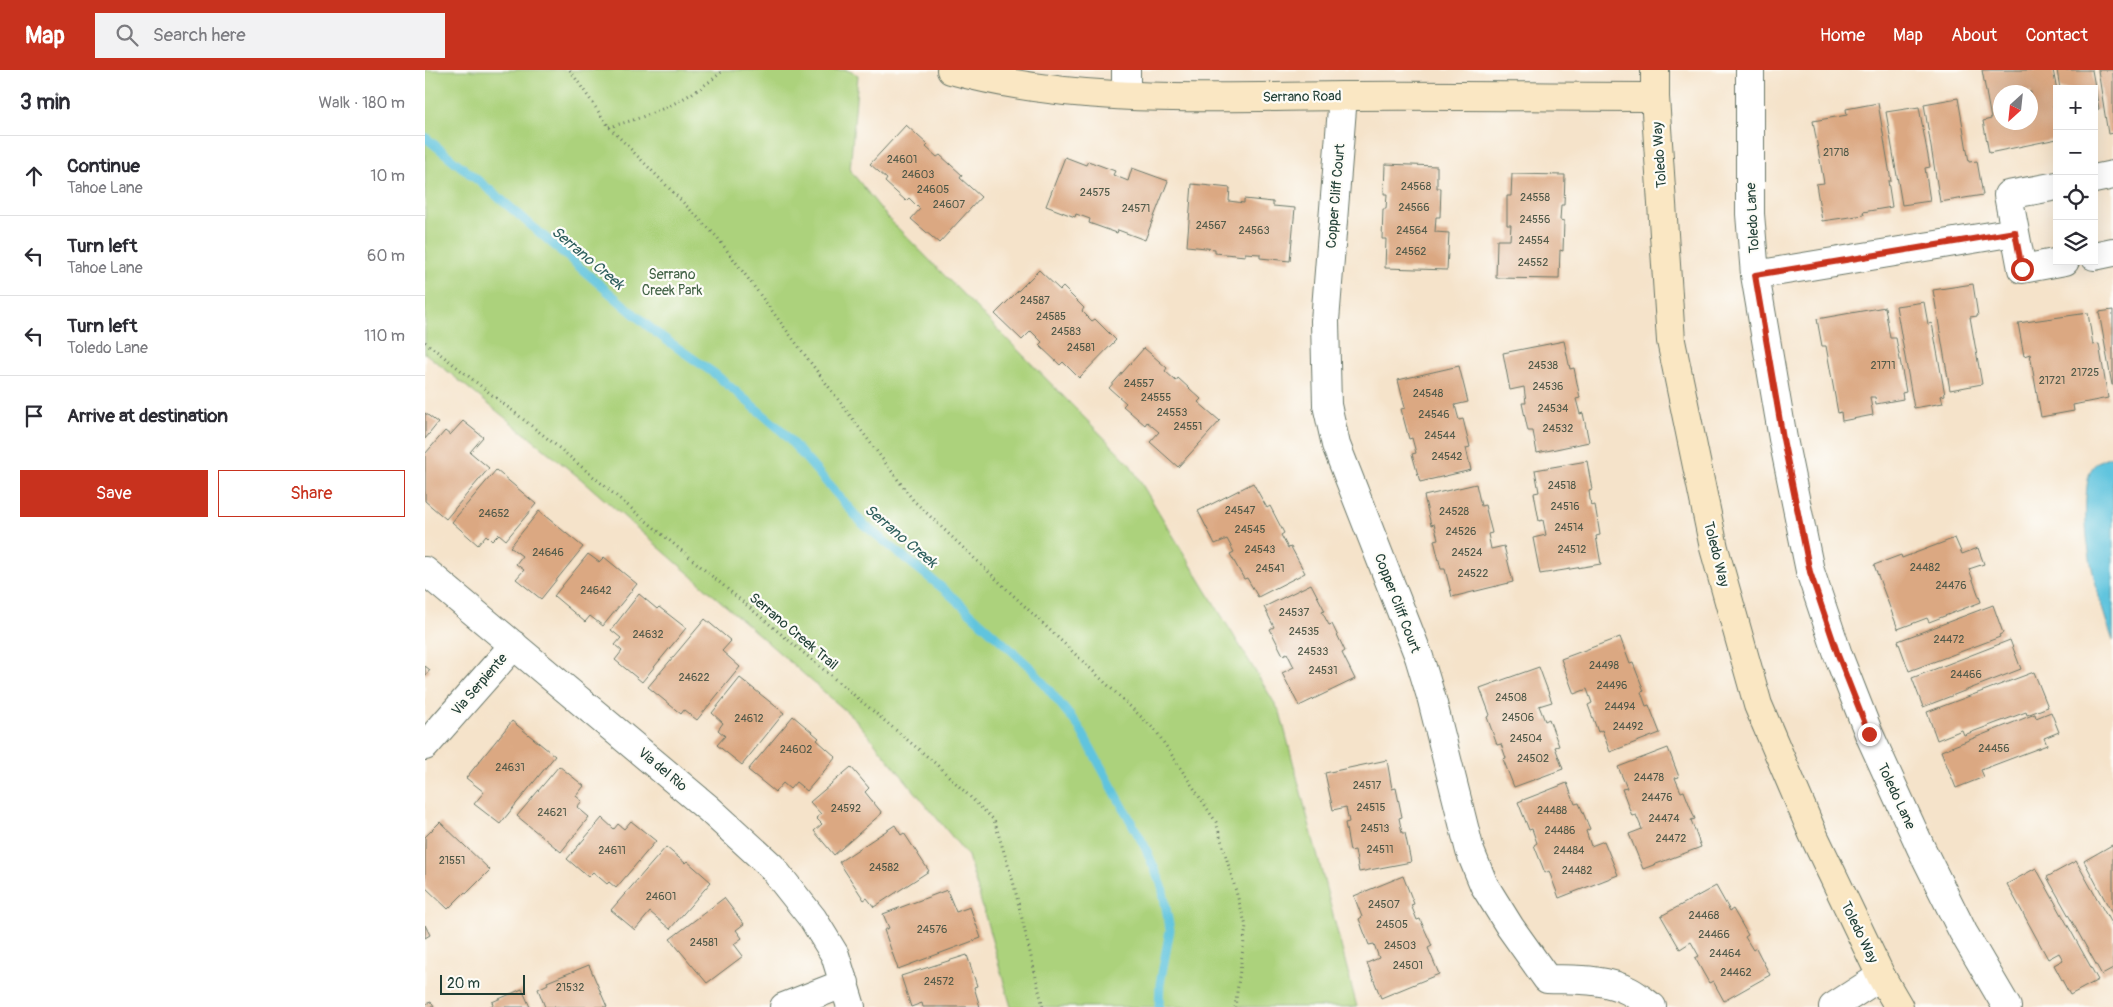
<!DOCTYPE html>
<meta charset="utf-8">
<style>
:root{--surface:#fff;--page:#f2f2f3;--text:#2b2b33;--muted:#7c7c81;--line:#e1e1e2;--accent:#c8321e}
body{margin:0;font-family:Pangolin,sans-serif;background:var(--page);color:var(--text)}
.controls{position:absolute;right:15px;top:15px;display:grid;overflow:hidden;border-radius:0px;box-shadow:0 5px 20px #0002}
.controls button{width:45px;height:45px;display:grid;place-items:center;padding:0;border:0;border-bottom:1px solid var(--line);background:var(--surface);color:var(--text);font:25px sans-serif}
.compass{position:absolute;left:1568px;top:15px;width:45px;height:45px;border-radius:50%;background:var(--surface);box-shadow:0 5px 20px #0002;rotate:207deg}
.scale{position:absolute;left:15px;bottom:12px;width:85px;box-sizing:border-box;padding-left:5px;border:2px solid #1f3d34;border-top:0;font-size:14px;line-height:18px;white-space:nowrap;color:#1f3d34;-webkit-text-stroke:4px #fdfcf7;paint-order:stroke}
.stop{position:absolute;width:15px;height:15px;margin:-11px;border:4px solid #c8321e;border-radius:50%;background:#fff}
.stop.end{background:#c8321e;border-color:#fff;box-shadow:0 1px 5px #0008}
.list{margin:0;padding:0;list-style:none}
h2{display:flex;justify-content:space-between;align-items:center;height:65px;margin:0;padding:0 20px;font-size:21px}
h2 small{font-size:16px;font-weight:400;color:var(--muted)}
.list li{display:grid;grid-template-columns:32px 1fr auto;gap:15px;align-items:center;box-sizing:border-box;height:80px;padding:0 20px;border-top:1px solid var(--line)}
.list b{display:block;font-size:19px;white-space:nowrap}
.list p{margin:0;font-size:16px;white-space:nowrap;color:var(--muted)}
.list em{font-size:16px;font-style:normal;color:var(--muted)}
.actions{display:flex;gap:10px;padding:15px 20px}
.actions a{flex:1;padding:11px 0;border:1px solid var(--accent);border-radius:0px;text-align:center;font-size:18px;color:var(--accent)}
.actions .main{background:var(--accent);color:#fff}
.icon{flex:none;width:28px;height:28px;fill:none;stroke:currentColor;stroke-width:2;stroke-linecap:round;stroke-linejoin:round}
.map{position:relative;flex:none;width:1688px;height:937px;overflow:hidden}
header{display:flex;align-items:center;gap:30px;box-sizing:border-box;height:70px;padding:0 25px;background:var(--accent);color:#fff}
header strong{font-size:24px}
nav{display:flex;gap:28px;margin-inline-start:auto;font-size:18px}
.search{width:350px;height:45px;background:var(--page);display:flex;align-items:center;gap:12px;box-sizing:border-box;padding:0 18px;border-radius:0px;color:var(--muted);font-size:19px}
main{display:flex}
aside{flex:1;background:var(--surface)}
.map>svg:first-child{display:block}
.green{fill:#acd27c;stroke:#668858}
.water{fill:#60c4de;stroke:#408089}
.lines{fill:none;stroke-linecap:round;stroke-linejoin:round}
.stream{stroke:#60c4de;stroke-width:9}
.building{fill:#dba882;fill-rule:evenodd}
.street-casing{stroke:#6a7768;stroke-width:30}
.secondary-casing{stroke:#6a7768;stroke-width:30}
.path{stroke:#6a7768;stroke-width:3;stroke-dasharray:1 4;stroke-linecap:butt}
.street{stroke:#fff;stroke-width:28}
.secondary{stroke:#fae7c3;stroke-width:28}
.route{stroke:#c8321e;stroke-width:6}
.labels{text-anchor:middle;stroke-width:4.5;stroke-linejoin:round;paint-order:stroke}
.number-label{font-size:11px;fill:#4e5848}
.street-label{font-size:14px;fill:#1f3d34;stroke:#fdfcf7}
.park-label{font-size:14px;fill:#426246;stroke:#fdfcf7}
.water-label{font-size:15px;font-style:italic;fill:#2f5f5e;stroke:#fdfcf7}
</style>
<header>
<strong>Map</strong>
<div class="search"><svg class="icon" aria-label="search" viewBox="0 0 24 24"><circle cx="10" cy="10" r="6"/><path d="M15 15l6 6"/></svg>Search here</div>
<nav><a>Home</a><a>Map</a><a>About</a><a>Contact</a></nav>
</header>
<main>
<aside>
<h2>3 min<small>Walk · 180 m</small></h2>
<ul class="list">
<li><svg class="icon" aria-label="ahead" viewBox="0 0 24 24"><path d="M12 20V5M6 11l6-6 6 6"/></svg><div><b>Continue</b><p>Tahoe Lane</p></div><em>10 m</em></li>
<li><svg class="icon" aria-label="left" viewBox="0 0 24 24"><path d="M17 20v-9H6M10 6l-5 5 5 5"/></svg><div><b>Turn left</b><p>Tahoe Lane</p></div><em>60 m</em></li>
<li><svg class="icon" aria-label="left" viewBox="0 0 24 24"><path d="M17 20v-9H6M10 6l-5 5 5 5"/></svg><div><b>Turn left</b><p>Toledo Lane</p></div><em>110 m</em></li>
<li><svg class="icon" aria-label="arrive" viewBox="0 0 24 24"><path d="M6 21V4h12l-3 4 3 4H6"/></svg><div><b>Arrive at destination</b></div></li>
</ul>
<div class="actions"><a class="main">Save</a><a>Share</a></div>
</aside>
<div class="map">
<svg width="1688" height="937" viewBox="0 0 1688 937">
<rect width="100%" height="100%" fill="#fdfcf7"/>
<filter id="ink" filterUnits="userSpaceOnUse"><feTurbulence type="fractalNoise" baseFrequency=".02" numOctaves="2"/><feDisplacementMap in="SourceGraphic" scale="10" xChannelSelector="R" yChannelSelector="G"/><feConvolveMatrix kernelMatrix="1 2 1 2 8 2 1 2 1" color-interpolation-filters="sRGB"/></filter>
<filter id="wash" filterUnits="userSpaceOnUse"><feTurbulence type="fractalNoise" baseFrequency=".0096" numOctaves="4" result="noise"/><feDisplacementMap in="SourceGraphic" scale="20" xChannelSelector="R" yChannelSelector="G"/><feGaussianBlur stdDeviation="1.12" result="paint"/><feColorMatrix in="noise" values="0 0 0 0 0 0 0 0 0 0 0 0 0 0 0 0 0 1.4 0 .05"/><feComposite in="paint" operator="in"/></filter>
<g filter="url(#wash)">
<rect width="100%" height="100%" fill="#f5e3ca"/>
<!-- green -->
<path class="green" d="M0,0H422L433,5L425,100L463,148L704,393L855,642L932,937H586L543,786L430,649L156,409L0,283Z"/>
<!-- water -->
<path class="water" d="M1688,386V571C1672,525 1658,476 1661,427C1662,418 1662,408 1666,400C1671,391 1679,388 1688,386Z"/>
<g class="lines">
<!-- stream -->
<path class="stream" d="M0,67L72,126L230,262L290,304L356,360L438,454L521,521L607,599L654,657L720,777L737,816L745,860L735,914L734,937"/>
</g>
<g id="blocks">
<!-- building -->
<path class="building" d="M1557,0H1628L1632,20V35L1628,36L1632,54V69L1564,83L1558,51L1566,49ZM1576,22H1606V52H1576Z
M1632,0H1667L1674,39L1669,40V19H1635Z
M1673,0H1688V63L1683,64Z
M1533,28L1544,92L1552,91L1558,125L1515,132L1499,34Z
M1453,33L1466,111H1463L1467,137L1438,142L1439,145L1397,151L1391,114L1399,113L1388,51L1422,45L1421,39Z
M1494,37L1505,97L1500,98L1505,131L1477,135L1461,42Z
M481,55L503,75L501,77L512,87L515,85L537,105L535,108L556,127L514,173L486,149L495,139L484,128L481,131L460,112L462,109L445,94Z
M640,87L661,95L663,91L690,101L688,105L703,111L707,98L743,111L720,170L693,160L692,163L664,153L665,149L651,144L650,147L621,136Z
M960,94L1012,96V118H1016L1015,147H1011L1010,162L1024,163L1022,200L960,198L961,169H957L958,139H961L962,124H959Z
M1087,104L1140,105L1139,135H1136L1135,150L1139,151L1138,181L1135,180L1134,209L1071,208L1072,170H1085L1086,155H1082V126H1086Z
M767,114L805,118L804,131L819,133V129L848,132V136L870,138L865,191L835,188V184L820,183V186L790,183V179L762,176Z
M614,200L635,220L638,217L659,238L657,241L667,251L670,249L691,270L654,308L638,292L635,295L614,275L617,272L606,261L597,270L570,244Z
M1548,214L1553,246L1545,247L1557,314L1525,320L1508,220Z
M1499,232L1503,254L1507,253L1520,325L1516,326L1518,333L1489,338L1471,236Z
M1460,237L1465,268H1471L1481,322L1477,323L1478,329L1451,334L1450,327H1445L1448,345L1417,351L1416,342L1413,343L1401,276H1397L1392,249Z
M1688,240V315H1687L1674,242Z
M1663,243L1668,275L1674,274L1683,328L1648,335L1649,341L1616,347L1605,284L1599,286L1593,253Z
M1139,271L1145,299L1149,298L1155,328L1151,329L1155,344L1158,343L1164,372L1112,383L1108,361H1103L1097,333H1101L1099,317L1085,320L1078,283Z
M719,278L742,298L740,301L751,311L753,308L776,329L773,332L795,351L753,397L725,372L734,362L722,352L720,355L698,336L701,333L684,318Z
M1034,296L1043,332L1030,335L1034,350L1038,349L1045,377L1041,378L1046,400L995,412L987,384L991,383L987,368L984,369L976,339L980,338L973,310Z
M0,343L13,353L0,369Z
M38,351L58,367L45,382L64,398L21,449L0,431V384L20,361L25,365Z
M1162,391L1167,420L1164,421L1166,436L1170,435L1175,465L1171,466L1176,494L1115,504L1108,468L1121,465L1118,450L1114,451L1109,423L1114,422L1110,400Z
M71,400L111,434L81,470L74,464L67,471L61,465L53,475L27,452Z
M828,413L842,438L845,436L859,463L856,465L863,478L866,477L880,503L833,527L822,508L819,509L805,484L809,482L802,469L790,474L773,441Z
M1051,414L1056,436L1060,435L1067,463L1063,464L1066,479L1079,476L1088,512L1027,527L1020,499H1016L1009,470L1013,469L1009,454L1006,455L999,426Z
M114,441L158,477L116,529L91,509L99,500L91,494L97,486L85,477Z
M1530,468L1537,484L1553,478L1559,494L1544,499L1556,532L1504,552L1502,548L1473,559L1449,495L1476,485L1477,488Z
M163,484L174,492L179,487L212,514L178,556L165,546L160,552L129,526Z
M886,514L900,541L897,542L904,555L907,554L920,581L917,583L930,609L874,636L857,603L869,597L862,583L858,585L845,559L849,557L839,537Z
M214,524L232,539L234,537L261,558L217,612L190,590L197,581L190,575L196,568L186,560Z
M1568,535L1578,563L1574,565L1575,567L1484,601L1473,571Z
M280,549L306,571L297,581L315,597L272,650L259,640L256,644L223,617Z
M1195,567L1205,594L1208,593L1219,621L1216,622L1221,636L1224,635L1235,663L1185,682L1177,660L1173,662L1163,635L1167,633L1162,619L1149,624L1136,589Z
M1585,570L1596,599L1498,637L1487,608Z
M0,596L5,600L0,606Z
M1114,597L1127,632L1114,636L1120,651L1124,649L1134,676L1130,677L1138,699L1089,717L1078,689L1081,688L1076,674L1072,675L1062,647L1065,645L1055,618Z
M1609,602L1623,637L1602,645L1601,642L1539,665L1537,660L1512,670L1502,642Z
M315,608L359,643L317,695L292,675L300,666L293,660L298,653L287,643Z
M1626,642L1634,662L1619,668L1622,675L1556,700L1559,707L1531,718L1516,681L1610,644L1611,648Z
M368,646L394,668L392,670L411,687L382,721L371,712L365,719L358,713L350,722L323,700Z
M87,651L130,686L75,754L49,734L59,722L41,708Z
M1243,678L1254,707L1250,708L1256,722L1259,721L1270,749L1266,750L1276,777L1218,799L1204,764L1217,759L1211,745L1207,746L1197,719L1202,718L1193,697Z
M962,690L967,719L971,718L977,747L974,748L977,763H980L986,792L934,802L930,780L925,781L920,753L924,752L921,737L908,740L900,703Z
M134,696L159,716L151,726L157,731L152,737L164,747L136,782L92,746Z
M426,697L444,718L440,722L457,743L409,785L389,761L397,754L391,748L396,744L385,732Z
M1142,713L1150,734L1154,733L1165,759L1161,761L1166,776L1179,771L1193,805L1134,828L1124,801L1120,803L1109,775L1112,773L1107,759L1104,760L1093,732Z
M177,748L189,759L193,754L199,759L206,751L231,771L191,818L184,812L182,814L168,802L163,807L142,789Z
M15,752L65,800L41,824L40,822L23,839L0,817V767Z
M470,755L476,765L479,763L504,801L449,837L442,828L439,830L414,792Z
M1687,775L1688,776V845L1659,791Z
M241,777L260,793L262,791L286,812L245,859L225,842L210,860L186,840Z
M1651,791L1688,857V899L1677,905L1622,807Z
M1611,798L1673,910L1645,925L1629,895L1638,890L1634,883L1623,889L1582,814Z
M978,806L989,834L986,835L992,850L995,849L1007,876L1003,878L1014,904L956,928L942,893L954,888L949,874L944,875L934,849L937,847L929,826Z
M1291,816L1305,841L1308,839L1323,865L1320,867L1328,880L1331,878L1345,905L1299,931L1288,911L1284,913L1270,888L1274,886L1266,872L1255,879L1236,846Z
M522,820L531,842L545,837L556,868L473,899L459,860L464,858L458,844Z
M299,828L319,854L311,860L317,868L309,874L318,886L282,913L245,869Z
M0,855L5,865L0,868Z
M542,885L552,916L549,917L555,937H498L497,933L486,937L476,906Z
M164,895L182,937H120L113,919L123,914L122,912Z
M97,919L105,937H63L68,935L67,932Z
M6,932L9,937H0V934Z"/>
</g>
</g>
<g filter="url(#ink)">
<use href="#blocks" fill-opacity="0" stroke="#6a7768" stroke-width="1"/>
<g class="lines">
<!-- street casing -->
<g class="street-casing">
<path id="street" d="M1325,0V144L1330,205L1358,369L1385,501L1413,585L1444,664L1496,778L1538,862L1582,937
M701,25V0
M918,26L900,251L902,335L911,375L994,587L1007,630L1045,781L1059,815L1085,857L1122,909C1150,910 1179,908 1204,921C1212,925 1220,932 1227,937
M1669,109L1688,105
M1632,116L1583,125L1597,199L1640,191
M1669,186L1688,182
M1330,205L1590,162
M0,501L284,739L346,796L388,849L410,885L426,937
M0,676L89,575
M359,937L420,913
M1408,937L1456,906"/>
</g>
<!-- secondary casing -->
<g class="secondary-casing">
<path id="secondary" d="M526,0C653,35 787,27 917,26C1021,25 1126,27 1230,27
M1230,0V27L1246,271L1289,478L1333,635L1388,764L1456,906L1474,937"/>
</g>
<!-- path -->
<path class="path" d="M145,0L184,57L292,167L488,430L731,661L791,752L821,856L810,937
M184,57C229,45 264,30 299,0
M0,272L127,372L510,693L569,750L588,811L618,937"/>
<!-- street -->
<use href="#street" class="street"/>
<!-- secondary -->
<use href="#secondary" class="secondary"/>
</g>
</g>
<g class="lines" filter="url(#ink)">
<!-- route -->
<path class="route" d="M1444,664L1413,585L1385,502L1358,369L1330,205L1590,162L1597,199"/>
</g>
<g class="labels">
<!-- number labels -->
<g class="number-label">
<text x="1411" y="86">21718</text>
<text x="477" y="93">24601</text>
<text x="493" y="108">24603</text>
<text x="991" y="120">24568</text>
<text x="508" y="123">24605</text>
<text x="670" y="126">24575</text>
<text x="1110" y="131">24558</text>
<text x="524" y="138">24607</text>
<text x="989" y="141">24566</text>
<text x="711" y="142">24571</text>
<text x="1110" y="153">24556</text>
<text x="786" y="159">24567</text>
<text x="829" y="164">24563</text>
<text x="987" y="164">24564</text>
<text x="1109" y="174">24554</text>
<text x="986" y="185">24562</text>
<text x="1108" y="196">24552</text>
<text x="610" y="234">24587</text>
<text x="626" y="250">24585</text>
<text x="641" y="265">24583</text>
<text x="656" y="281">24581</text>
<text x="1118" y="299">24538</text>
<text x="1458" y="299">21711</text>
<text x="1660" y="306">21725</text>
<text x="1627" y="314">21721</text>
<text x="714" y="317">24557</text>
<text x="1123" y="320">24536</text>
<text x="1003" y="327">24548</text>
<text x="731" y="331">24555</text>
<text x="1128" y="342">24534</text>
<text x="747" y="346">24553</text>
<text x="1009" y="348">24546</text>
<text x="763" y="360">24551</text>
<text x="1133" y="362">24532</text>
<text x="1015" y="369">24544</text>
<text x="1022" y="390">24542</text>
<text x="1137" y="419">24518</text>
<text x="1140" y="440">24516</text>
<text x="815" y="444">24547</text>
<text x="1029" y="445">24528</text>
<text x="69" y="447">24652</text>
<text x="1144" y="461">24514</text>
<text x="825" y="463">24545</text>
<text x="1036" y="465">24526</text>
<text x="835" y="483">24543</text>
<text x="1147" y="483">24512</text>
<text x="123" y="486">24646</text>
<text x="1042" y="486">24524</text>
<text x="1500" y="501">24482</text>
<text x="845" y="502">24541</text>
<text x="1048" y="507">24522</text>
<text x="1526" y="519">24476</text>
<text x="171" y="524">24642</text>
<text x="869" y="546">24537</text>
<text x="879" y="565">24535</text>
<text x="223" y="568">24632</text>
<text x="1524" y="573">24472</text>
<text x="888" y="585">24533</text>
<text x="1179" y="599">24498</text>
<text x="898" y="604">24531</text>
<text x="1541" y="608">24466</text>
<text x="269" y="611">24622</text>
<text x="1187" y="619">24496</text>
<text x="1086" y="631">24508</text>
<text x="1195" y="640">24494</text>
<text x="1093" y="651">24506</text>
<text x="324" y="652">24612</text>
<text x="1203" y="660">24492</text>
<text x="1101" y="672">24504</text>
<text x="1569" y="682">24456</text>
<text x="371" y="683">24602</text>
<text x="1108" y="692">24502</text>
<text x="85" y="701">24631</text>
<text x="1224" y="711">24478</text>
<text x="942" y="719">24517</text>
<text x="1232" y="731">24476</text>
<text x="946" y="741">24515</text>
<text x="421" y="742">24592</text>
<text x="1127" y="744">24488</text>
<text x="127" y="746">24621</text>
<text x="1239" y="752">24474</text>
<text x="950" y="762">24513</text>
<text x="1135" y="764">24486</text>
<text x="1246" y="772">24472</text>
<text x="955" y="783">24511</text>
<text x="187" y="784">24611</text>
<text x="1144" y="784">24484</text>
<text x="27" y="794">21551</text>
<text x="459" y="801">24582</text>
<text x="1152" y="804">24482</text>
<text x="236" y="830">24601</text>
<text x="959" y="838">24507</text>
<text x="1279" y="849">24468</text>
<text x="967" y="858">24505</text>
<text x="507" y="863">24576</text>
<text x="1289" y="868">24466</text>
<text x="279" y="876">24581</text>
<text x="975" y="879">24503</text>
<text x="1300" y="887">24464</text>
<text x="983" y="899">24501</text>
<text x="1311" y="906">24462</text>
<text x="514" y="915">24572</text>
<text x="145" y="921">21532</text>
</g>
<!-- street labels -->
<g class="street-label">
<text transform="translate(877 26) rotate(-1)" y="5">Serrano Road</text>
<text transform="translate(1234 85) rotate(-94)" y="5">Toledo Way</text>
<text transform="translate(910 126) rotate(-85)" y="5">Copper Cliff Court</text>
<text transform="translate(1327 148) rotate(-93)" y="5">Toledo Lane</text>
<text transform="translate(1292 484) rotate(76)" y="5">Toledo Way</text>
<text transform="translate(973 533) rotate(69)" y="5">Copper Cliff Court</text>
<text transform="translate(369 561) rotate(40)" y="5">Serrano Creek Trail</text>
<text transform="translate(54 614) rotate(-49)" y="5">Via Serpiente</text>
<text transform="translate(238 699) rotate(40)" y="5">Via del Rio</text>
<text transform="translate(1472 726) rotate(65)" y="5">Toledo Lane</text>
<text transform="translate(1435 862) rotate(64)" y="5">Toledo Way</text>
</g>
<!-- park labels -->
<g class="park-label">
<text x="247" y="209">Serrano<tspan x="247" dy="16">Creek Park</tspan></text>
</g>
<!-- water labels -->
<g class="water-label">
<text transform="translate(163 188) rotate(40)" y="5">Serrano Creek</text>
<text transform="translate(476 466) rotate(40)" y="5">Serrano Creek</text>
</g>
</g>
</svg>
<div class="controls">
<button>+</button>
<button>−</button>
<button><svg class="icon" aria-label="locate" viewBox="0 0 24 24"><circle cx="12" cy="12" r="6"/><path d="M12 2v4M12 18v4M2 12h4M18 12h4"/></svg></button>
<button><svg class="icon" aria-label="layers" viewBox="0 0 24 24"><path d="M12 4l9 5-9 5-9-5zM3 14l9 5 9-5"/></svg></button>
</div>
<svg class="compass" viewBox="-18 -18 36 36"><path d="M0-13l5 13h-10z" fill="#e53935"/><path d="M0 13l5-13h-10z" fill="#7c7c81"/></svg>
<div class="scale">20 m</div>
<div class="stop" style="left:1597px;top:199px"></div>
<div class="stop end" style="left:1444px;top:664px"></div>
</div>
</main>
